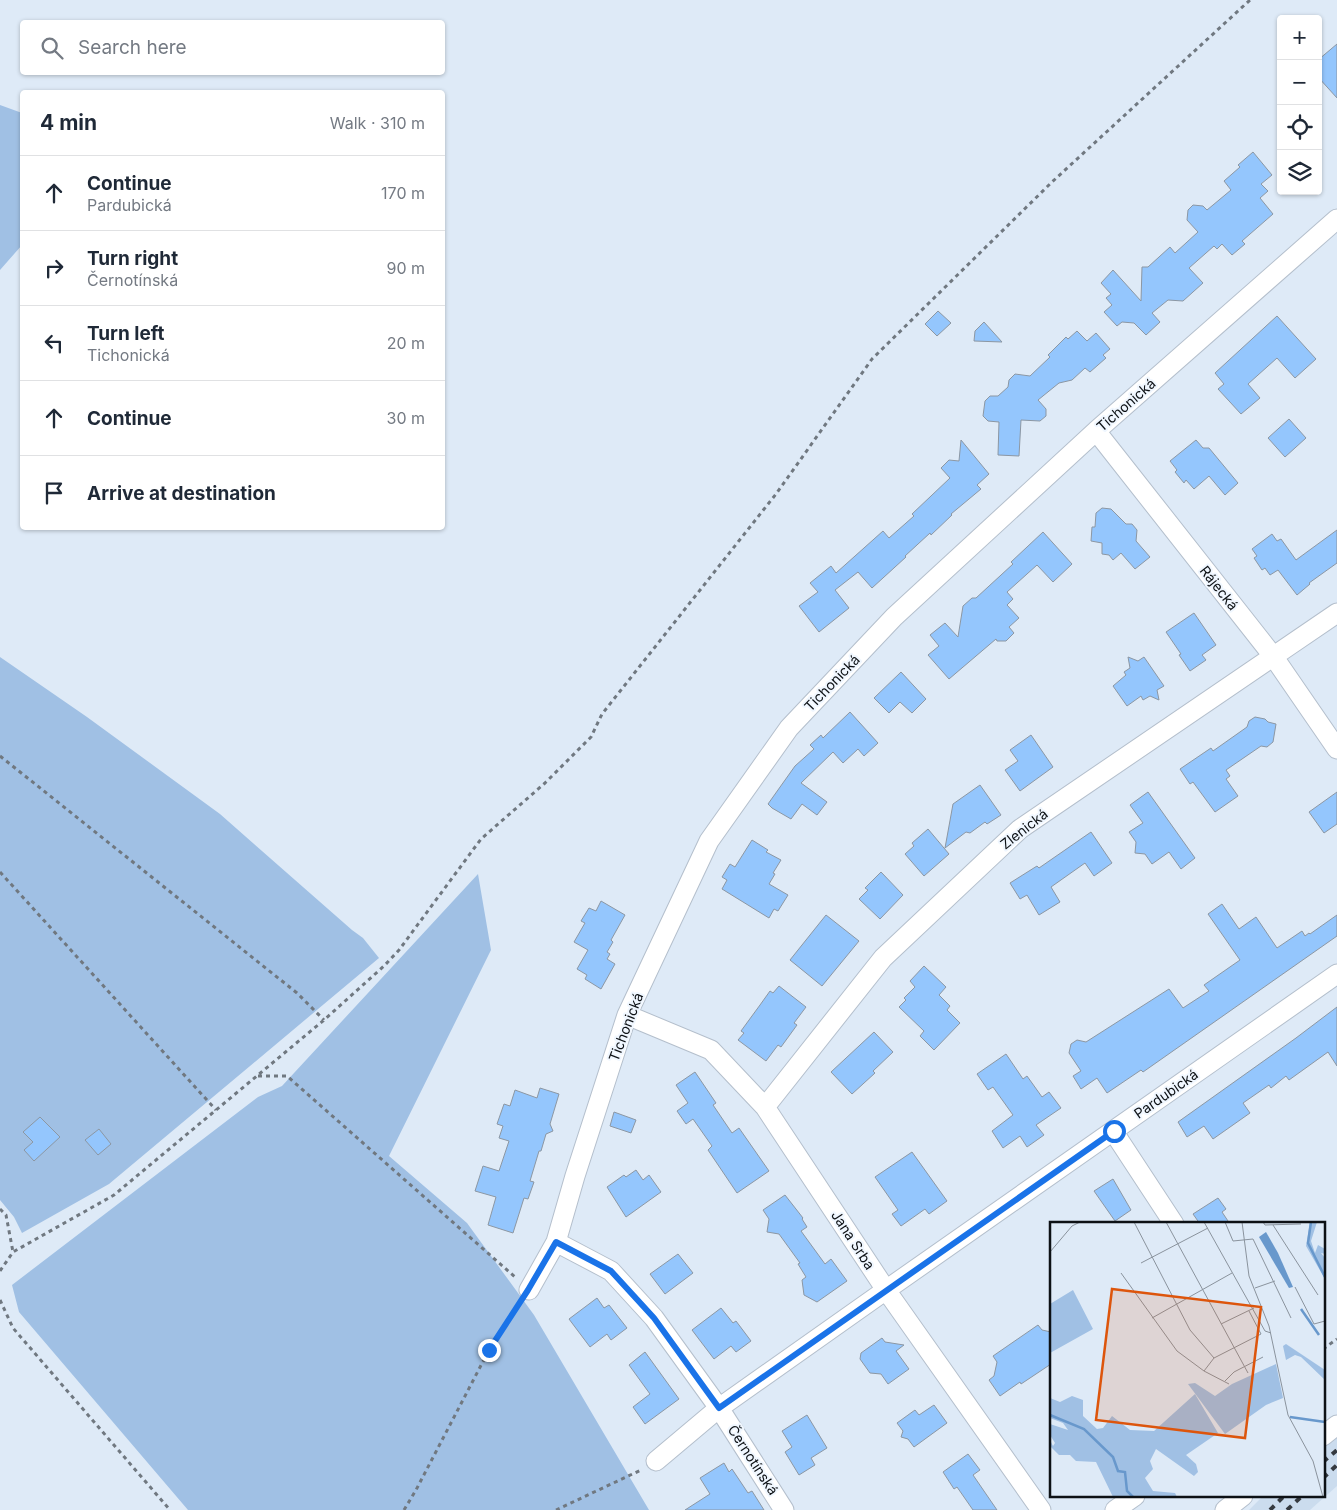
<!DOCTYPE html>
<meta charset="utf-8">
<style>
:root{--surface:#fff;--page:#f2f2f3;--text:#1f2937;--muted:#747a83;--line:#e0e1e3}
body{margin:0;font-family:Inter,sans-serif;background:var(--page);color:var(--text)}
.controls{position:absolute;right:15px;top:15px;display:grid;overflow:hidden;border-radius:5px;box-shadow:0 1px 4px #0004}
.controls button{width:45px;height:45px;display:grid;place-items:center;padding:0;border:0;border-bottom:1px solid var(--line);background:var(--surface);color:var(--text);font:25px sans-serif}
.stop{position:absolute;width:15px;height:15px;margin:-11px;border:4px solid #1a73e8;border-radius:50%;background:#fff}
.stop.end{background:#1a73e8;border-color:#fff;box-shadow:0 1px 5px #0008}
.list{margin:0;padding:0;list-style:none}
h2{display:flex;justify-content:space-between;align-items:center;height:65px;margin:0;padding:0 20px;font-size:21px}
h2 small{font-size:16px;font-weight:400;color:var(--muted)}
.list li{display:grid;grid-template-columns:32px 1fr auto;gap:15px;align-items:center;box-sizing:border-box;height:75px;padding:0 20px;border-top:1px solid var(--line)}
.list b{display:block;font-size:19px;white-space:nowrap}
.list p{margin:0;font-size:16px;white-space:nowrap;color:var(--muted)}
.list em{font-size:16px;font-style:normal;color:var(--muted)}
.icon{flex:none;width:28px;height:28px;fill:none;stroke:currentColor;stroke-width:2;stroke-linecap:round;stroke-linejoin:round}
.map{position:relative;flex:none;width:1337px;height:1510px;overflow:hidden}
.search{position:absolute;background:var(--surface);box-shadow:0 1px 4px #0004;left:20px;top:20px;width:425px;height:55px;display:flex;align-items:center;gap:12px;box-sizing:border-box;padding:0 18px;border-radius:5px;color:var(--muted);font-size:19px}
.panel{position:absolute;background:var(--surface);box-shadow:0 1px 4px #0004;left:20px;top:90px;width:425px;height:440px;border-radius:5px}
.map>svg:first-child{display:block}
.built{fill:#cbdcee}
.green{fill:#a0c0e4}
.building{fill:#94c6fd;stroke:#8c97a3}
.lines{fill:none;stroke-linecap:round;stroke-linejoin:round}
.minor-casing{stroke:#b4bfcc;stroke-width:21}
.path{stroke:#707880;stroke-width:3;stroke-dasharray:4 4;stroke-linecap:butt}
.minor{stroke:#fff;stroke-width:19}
.rail{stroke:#353a40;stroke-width:4;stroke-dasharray:6 6;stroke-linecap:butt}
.route{stroke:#1a73e8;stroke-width:6}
.labels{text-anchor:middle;stroke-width:4;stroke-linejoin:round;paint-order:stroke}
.street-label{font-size:14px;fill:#0d1115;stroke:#f0f7ff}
.inset-river{fill:none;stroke:#6898cc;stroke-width:2.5}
.inset-road{fill:none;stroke:#8a939d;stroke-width:1}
.view{fill:#dd550c;fill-opacity:0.15;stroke:#dd550c;stroke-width:2.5}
.inset-edge{fill:none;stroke:#0d1115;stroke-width:2.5}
</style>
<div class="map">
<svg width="1337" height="1510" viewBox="0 0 1337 1510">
<rect width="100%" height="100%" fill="#deeaf7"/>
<!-- built -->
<path class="built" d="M1337,1432V1486L1310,1510H1249L1263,1496H1323V1443Z"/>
<!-- green -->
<path class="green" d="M0,105L22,113V245L0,270Z
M0,657L87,717L220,814L352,930L363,938L379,958L109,1184L22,1233L14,1217L0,1200Z
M478,874L491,950L389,1156L467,1223L534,1315L649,1510H188L19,1312L12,1285L258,1097L282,1086Z"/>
<!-- building -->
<path class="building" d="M1337,44V98L1318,77V60Z
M1253,152L1272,175L1261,184L1268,191L1260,198L1273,214L1242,241L1245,244L1232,255L1222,244L1217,249L1214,246L1189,268L1203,283L1183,301L1168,300L1152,313L1160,322L1146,335L1134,323L1122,322L1117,326L1104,312L1112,305L1106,298L1111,294L1101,283L1113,270L1141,301L1142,267H1148L1170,247L1175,253L1198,232L1187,220L1188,210L1193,205L1203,206L1207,210L1231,190L1224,181L1240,167L1238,165Z
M938,311L951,323L937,336L925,324Z
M1277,316L1316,359L1295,378L1277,358L1248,384L1260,398L1241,414L1218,389L1224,384L1215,373Z
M984,322L1002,342L974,341L975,331Z
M1077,331L1087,341L1096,333L1110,349L1103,355L1106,358L1090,372L1085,368L1072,380L1059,383L1038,400L1046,409V416L1040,421L1021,420L1019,456L998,455L999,422L988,421L983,416L985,401L990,396H998L1008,387L1009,380L1015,374L1030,376L1050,357L1048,355L1066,337L1068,339Z
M1289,419L1306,438L1285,457L1268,438Z
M961,440L989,474L977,485L981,489L951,514L952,515L931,535L930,533L905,556L906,557L872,588L858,572L835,590L849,608L819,632L799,606L818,592L810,583L831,566L836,573L883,531L889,538L914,516L912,514L950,478L941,468L949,460L959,461Z
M1196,440L1203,448H1209L1238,483L1225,495L1209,476L1194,489L1186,480L1184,483L1175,472L1177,470L1170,461Z
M1102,508L1111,509L1126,524H1132L1137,530L1136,541L1150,557L1135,569L1121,553L1113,560L1109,555L1102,554V543L1091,541L1092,527H1095L1096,513Z
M1337,530V563L1309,583L1310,584L1297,595L1278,570L1270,575L1265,568L1262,570L1254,558L1257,556L1252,549L1272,534L1277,541L1281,539L1296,560Z
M1043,532L1072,564L1053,582L1037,565L1007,592L1013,599L1007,605L1019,618L1009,627L1014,633L1006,641H997L996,639L949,679L928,655L939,646L930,635L945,623L958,637L963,606L972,598H976L1013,564L1011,562Z
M1194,613L1216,645L1202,655L1206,660L1190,671L1179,655L1181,654L1166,632Z
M1128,657L1138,661L1144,657L1164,686L1157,690L1159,700L1150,696L1143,700L1141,696L1127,706L1113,686L1126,675L1124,672L1130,668Z
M901,672L926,699L912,713L900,702L889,713L874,698Z
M850,712L878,743L864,756L858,749L843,763L833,752L801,783L827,802L817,815L802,804L791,819L772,808L768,804L795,766L814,749L810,745L821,735L823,738Z
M1255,717L1265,719L1268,722L1276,724L1273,742L1267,747L1261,746L1226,770L1230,776L1226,779L1238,796L1215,812L1193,782L1190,784L1180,769L1211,748L1213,751L1247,727L1249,721Z
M1031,735L1053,767L1020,791L1005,770L1018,761L1010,750Z
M980,785L1001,815L987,824L985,822L970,833L966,832L945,848L953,804Z
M1148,792L1195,858L1181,869L1169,852L1152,864L1145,854L1135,853L1136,842L1129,832L1143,823L1130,805Z
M1337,792V824L1324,833L1309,812Z
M928,829L949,854L924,876L905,854L914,846L912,843Z
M1091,832L1112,863L1094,876L1085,863L1051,887L1060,902L1039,915L1027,895L1020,899L1010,883L1037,866L1039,868Z
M752,840L768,850L766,852L781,860L773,873L775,874L769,884L788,895L778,911L774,909L769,918L722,889L727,880L722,877L730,864L735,867Z
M881,872L903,895L880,919L859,899L868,890L865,888Z
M601,901L625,915L611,940L613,942L607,952L610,954L607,959L615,964L601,989L585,979L587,975L577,969L588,950L574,942L585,923L581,921L589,908L596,911Z
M1222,904L1239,929L1256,917L1277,948L1302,931L1305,936L1309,933L1310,934L1337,915V936L1143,1072L1141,1070L1107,1093L1097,1078L1081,1089L1073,1076L1081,1071L1069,1053L1071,1044L1077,1040L1086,1042L1169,989L1183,1008L1209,991L1204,985L1240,960L1208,914Z
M826,915L859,941L822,986L790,960Z
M924,966L946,987L939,995L950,1006L947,1010L960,1023L934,1050L920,1036L924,1031L899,1007L906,1000L904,998L915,987L910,981Z
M779,986L806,1007L794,1023L797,1025L781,1047L778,1045L766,1061L738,1040L744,1033L741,1031L760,1005L770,991L773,993Z
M1337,1007V1066L1328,1052L1289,1080L1286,1076L1271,1088L1269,1085L1243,1103L1250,1113L1213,1139L1204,1126L1187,1137L1178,1122L1296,1038Z
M874,1032L893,1052L873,1071L875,1073L852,1094L831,1072Z
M1006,1054L1023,1079L1027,1076L1042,1097L1049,1092L1061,1108L1036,1125L1044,1135L1027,1147L1020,1136L1003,1148L992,1131L1013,1115L993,1087L988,1090L977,1074Z
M695,1072L716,1103L713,1105L732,1133L739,1128L769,1171L737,1193L708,1150L712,1146L693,1119L686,1124L677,1111L688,1103L676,1085Z
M540,1088L559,1094L550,1124L553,1131L546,1134L541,1151H539L530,1181L534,1182L528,1199L524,1198L513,1233L488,1225L496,1197L475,1191L483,1166L499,1171L509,1141L499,1138L503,1126L497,1124L504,1104L510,1106L515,1090L537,1098Z
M614,1112L636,1120L631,1133L610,1126Z
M40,1117L60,1137L34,1161L24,1150L33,1142L23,1132Z
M99,1129L111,1144L98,1155L85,1140Z
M912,1152L947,1201L929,1214L925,1209L901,1226L892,1214L898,1210L875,1177Z
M636,1170L643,1180L649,1175L661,1192L626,1217L607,1187L624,1175L626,1177Z
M1113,1179L1131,1210L1115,1221L1094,1191Z
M785,1195L803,1218L802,1219L807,1227L801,1231L825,1264L831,1259L847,1281L817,1302L804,1295L802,1280L806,1277L798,1264L800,1263L779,1234L767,1232L769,1219L763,1210Z
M1218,1198L1226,1209L1222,1212L1230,1224H1200L1193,1214Z
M678,1254L693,1273L665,1294L650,1274Z
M597,1298L604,1308L609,1305L627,1328L611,1340L607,1334L590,1347L569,1319Z
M721,1308L733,1323L736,1321L751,1341L736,1352L731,1346L714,1359L692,1330Z
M1038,1325L1042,1330L1051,1332V1364L1021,1384L1020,1382L1000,1396L989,1380L994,1376L997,1362L993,1356Z
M882,1338L885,1342L904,1345L896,1351L909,1369L888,1384L881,1374L870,1373L860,1359L861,1353Z
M645,1352L679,1399L645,1424L633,1407L650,1394L629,1365Z
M934,1405L947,1423L914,1447L908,1439L901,1437L903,1431L897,1423L915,1410L919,1415Z
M807,1415L827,1448L811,1458L815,1465L799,1475L785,1452L792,1447L782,1431Z
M968,1454L980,1470L973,1475L997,1510H973L957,1487L954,1489L943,1472Z
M724,1463L729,1472L732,1469L748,1493L752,1491L764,1510H685L710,1494L700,1478Z"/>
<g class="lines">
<!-- minor casing -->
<g class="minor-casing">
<path id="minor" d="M1096,431L1273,656L1337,749
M627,1015L711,1050L765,1107L886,1290L1041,1510
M765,1107L883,958L1020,829L1337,613
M1113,1131L1174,1224
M556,1242L611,1271L654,1318L719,1408L784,1510
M529,1290L556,1242L575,1176L627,1015L709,841L789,728L894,617L1096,431L1337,219
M1323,1436L1337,1425
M656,1461L719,1408L886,1290L1337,974
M1115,1510L1135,1496
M1225,1510L1243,1496"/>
</g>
<!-- path -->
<path class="path" d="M0,756L297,993L324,1020
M0,872L216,1110
M258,1076H287L515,1277
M0,1209L6,1215L13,1252
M0,1271L13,1252L114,1195L324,1020L384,966L399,950L481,839L545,783L591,737L602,714L776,494L872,359L1052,182L1250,0
M0,1300L13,1328L170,1510
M1323,1349L1337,1339
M404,1510L416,1490L489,1350L519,1305
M556,1510L641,1470"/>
<!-- minor -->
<use href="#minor" class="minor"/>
<!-- rail -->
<path class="rail" d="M1323,1462L1337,1450
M1323,1478L1337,1465
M1270,1510L1284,1496
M1287,1510L1302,1496"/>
</g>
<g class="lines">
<!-- route -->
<path class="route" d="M489,1350L528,1290L556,1242L611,1271L654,1318L719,1408L1114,1131"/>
</g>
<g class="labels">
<!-- street labels -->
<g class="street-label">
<text transform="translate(1126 405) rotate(-41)" y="5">Tichonická</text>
<text transform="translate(1219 588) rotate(52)" y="5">Rájecká</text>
<text transform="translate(832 683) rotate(-46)" y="5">Tichonická</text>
<text transform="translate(1024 829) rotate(-38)" y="5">Zlenická</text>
<text transform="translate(626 1027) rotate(-69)" y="5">Tichonická</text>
<text transform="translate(1166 1094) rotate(-35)" y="5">Pardubická</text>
<text transform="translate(853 1240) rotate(57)" y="5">Jana Srba</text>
<text transform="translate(753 1460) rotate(57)" y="5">Černotínská</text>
</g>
</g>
<!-- overview -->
<g transform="translate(1050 1222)">
<rect width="275" height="275" fill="#deeaf7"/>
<path d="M260,0H267L261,19L265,31L268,23L275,27V32L271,31L275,36V57L256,24ZM23,68L43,107L0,131V82ZM236,122L275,148V158L251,135L245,133L236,138L233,124ZM226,142L233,176L216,183L175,212L138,162L145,161L165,174L182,162ZM145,172L168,211L136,233L146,242L148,250L144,254L106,227L100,239L103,247L95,256L103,269L125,271L127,275H63L46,240L26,239L20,233H9L0,224V218L3,224L5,221L0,213V202L18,208L13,201L0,196V176L10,180L22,174L33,178V194L47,207L53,206L62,194L80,208L104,209Z" fill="#a0c0e4"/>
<path d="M216,10L228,31L243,65L239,66L209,15Z" fill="#6898cc"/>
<path class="inset-river" d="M261,0L258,21L275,55M251,87L269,113M0,193L34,207L63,235L68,249L75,250L77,269L83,275M240,195L275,200"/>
<path class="inset-road" d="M84,0L140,108L164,136M116,0L198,151M154,0L215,109L221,111M175,0L183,19L203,17L241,96M192,0L199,54L219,104L238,193L263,239L273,275M213,0L215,3L251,2M223,3L268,73M0,30L22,4L30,0M91,41L158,6M71,51L127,129L154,149L179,162M245,65L264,102L275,99M205,66L225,59M102,96L182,51M171,102L204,86M154,149L164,136L211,112L199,89M175,159L184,150L213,135"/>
<path class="view" d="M62,67L211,85L195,216L46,198Z"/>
<rect width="275" height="275" class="inset-edge"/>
</g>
</svg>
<div class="controls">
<button>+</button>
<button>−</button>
<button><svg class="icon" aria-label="locate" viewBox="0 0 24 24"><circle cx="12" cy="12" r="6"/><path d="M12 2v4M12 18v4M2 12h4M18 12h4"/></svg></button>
<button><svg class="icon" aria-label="layers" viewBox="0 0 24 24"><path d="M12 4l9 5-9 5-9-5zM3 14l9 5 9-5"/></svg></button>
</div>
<div class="stop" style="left:1114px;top:1131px"></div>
<div class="stop end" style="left:489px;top:1350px"></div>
<div class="search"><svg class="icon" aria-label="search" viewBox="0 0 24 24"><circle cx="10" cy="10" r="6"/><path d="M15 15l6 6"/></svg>Search here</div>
<section class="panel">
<h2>4 min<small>Walk · 310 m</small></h2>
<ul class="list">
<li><svg class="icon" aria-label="ahead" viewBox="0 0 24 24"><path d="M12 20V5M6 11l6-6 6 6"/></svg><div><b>Continue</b><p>Pardubická</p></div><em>170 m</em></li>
<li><svg class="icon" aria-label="right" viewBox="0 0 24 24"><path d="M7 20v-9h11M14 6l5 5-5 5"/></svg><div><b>Turn right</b><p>Černotínská</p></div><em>90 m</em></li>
<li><svg class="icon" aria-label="left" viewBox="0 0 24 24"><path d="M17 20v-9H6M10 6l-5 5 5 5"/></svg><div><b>Turn left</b><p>Tichonická</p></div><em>20 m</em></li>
<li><svg class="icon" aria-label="ahead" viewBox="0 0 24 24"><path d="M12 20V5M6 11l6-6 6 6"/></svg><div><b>Continue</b></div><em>30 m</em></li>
<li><svg class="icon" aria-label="arrive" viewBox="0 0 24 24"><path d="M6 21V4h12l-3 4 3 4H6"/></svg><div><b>Arrive at destination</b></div></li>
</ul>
</section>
</div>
